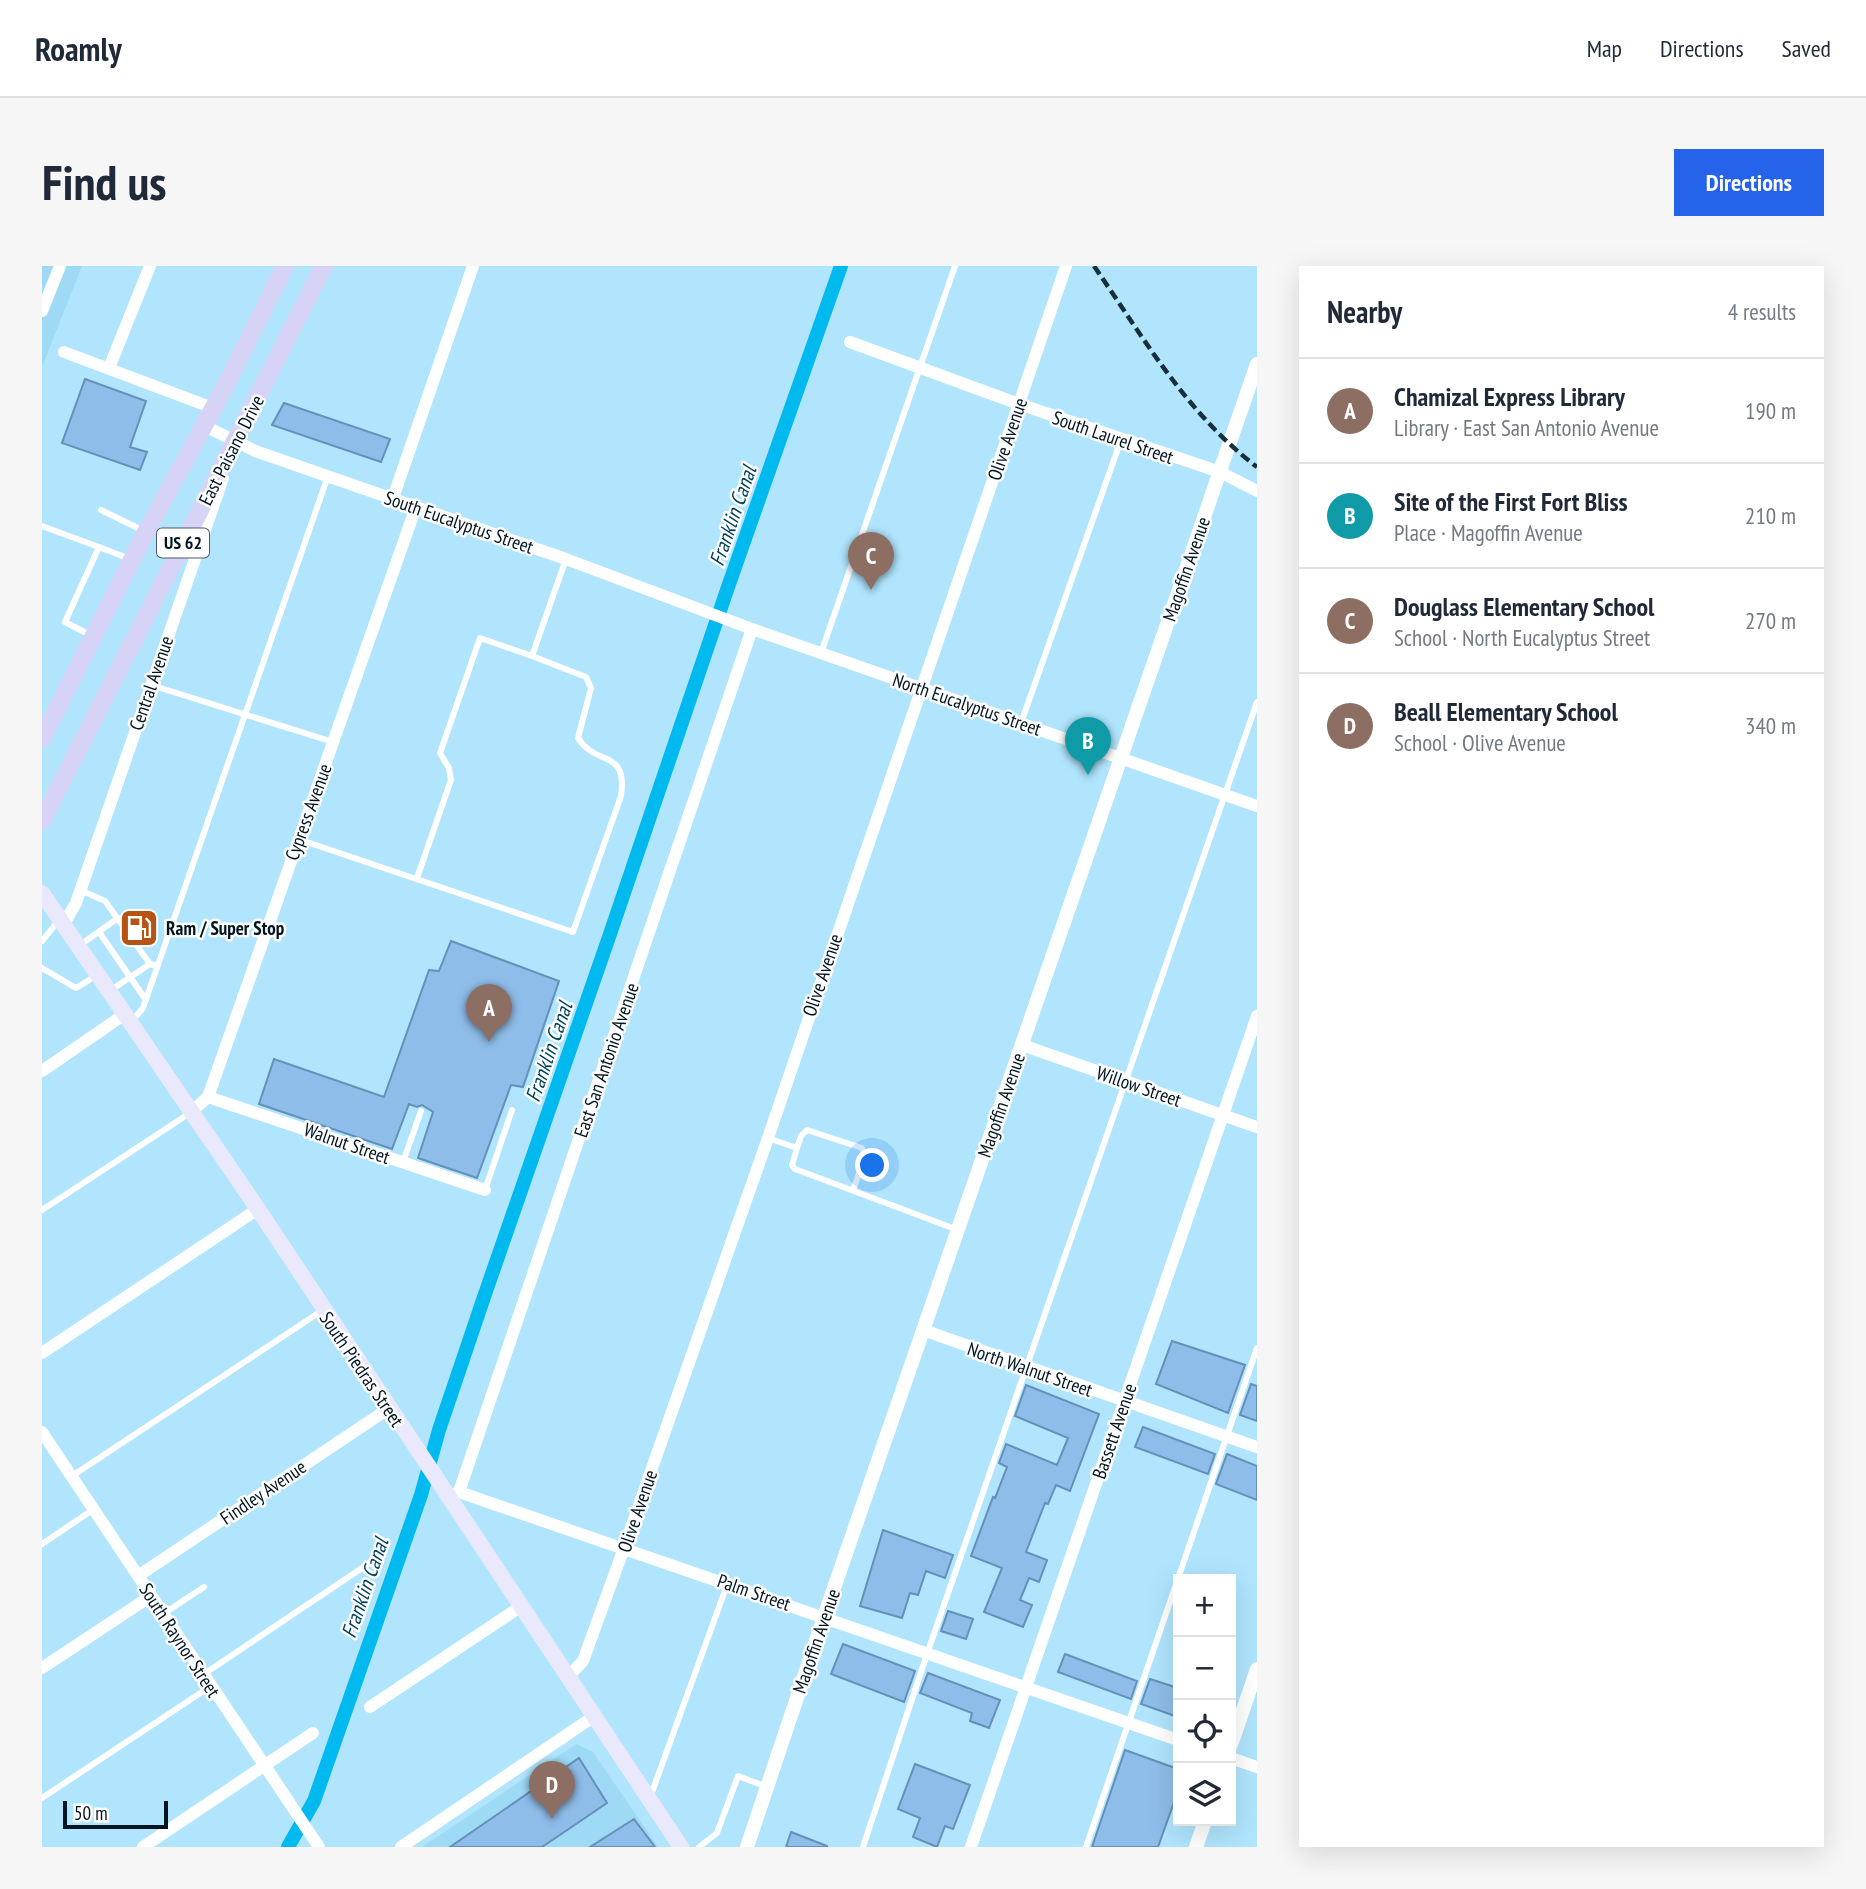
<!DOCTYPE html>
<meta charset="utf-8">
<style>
:root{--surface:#fff;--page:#f6f6f7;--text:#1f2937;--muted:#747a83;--line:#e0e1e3;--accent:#2563eb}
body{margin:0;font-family:"PT Sans Narrow",sans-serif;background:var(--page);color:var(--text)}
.controls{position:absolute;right:21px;bottom:21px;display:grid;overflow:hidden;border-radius:0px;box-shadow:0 7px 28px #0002}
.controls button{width:63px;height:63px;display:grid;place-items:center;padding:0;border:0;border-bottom:2px solid var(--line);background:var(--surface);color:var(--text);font:35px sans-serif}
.scale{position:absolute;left:21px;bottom:18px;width:105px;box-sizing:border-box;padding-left:7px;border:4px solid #00151f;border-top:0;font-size:19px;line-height:24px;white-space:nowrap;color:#00151f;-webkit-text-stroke:5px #fdfdfd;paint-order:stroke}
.you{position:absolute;left:831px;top:900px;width:24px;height:24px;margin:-18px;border:5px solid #fff;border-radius:50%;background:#1a73e8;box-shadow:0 0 0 10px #1a73e833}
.badge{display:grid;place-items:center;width:46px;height:46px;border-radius:50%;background:var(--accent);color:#fff;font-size:23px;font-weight:700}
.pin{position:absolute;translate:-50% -58px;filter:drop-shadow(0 2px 4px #0008)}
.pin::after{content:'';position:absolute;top:37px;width:24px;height:21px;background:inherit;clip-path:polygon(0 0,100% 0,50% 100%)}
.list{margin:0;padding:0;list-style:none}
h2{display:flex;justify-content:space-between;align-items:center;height:91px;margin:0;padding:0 28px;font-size:30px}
h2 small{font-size:23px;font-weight:400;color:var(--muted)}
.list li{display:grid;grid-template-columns:46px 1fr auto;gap:21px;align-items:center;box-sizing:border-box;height:105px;padding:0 28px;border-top:2px solid var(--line)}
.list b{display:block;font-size:26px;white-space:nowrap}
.list p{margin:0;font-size:23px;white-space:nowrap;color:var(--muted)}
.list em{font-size:23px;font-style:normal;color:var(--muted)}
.icon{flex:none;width:38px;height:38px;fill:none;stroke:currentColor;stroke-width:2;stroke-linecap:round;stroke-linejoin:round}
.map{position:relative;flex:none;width:1215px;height:1581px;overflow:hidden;border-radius:0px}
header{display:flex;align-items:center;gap:42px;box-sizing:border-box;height:98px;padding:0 35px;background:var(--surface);border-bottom:2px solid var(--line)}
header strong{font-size:33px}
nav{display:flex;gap:38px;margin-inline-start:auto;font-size:24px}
.intro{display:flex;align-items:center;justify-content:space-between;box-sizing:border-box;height:168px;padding:0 42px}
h1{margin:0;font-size:49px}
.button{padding:18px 32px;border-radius:0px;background:var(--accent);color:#fff;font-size:24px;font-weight:700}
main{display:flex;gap:42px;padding:0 42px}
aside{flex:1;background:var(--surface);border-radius:0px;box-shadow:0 7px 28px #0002}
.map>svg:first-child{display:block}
.built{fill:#9ed9f5}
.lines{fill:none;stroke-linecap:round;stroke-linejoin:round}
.canal{stroke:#00baef;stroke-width:14}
.building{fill:#8fbde9;stroke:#6490ba;stroke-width:2}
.service{stroke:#fff;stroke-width:6}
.minor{stroke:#fff;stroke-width:12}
.tertiary{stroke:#fff;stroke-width:14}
.secondary{stroke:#eae9fb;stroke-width:16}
.primary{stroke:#d6d3f7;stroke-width:18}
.rail{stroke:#162f3b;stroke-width:4.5;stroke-dasharray:10 5;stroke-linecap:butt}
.labels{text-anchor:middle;stroke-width:5;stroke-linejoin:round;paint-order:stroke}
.shield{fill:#fdfdfd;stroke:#4c5b62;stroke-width:2}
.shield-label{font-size:18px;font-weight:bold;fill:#00151f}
.street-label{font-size:19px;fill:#00151f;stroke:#fdfdfd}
.poi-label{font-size:19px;font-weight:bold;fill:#00151f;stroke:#fdfdfd;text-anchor:start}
.water-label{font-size:21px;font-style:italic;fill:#004258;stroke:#fdfdfd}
</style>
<header>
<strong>Roamly</strong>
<nav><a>Map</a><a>Directions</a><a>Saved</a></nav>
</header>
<div class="intro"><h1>Find us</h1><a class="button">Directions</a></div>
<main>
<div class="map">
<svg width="1215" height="1581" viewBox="0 0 1215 1581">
<rect width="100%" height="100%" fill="#b0e5fd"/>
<!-- built -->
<path class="built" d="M0,0H40L0,101Z
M534,1478L551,1486L616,1581H380Z"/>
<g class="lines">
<!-- canal -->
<path class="canal" d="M246,1581L272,1535L379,1229L397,1164L442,1031L567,671L686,321L799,0"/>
</g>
<!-- building -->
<path class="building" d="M43,113L104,135L88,181L105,186L98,204L20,177Z
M242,137L348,173L339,196L230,159Z
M409,675L517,715L481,821L469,819L435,912L376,892L391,846L380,839L375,841L367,838L350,883L217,838L232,793L342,831L387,704L397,705Z
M1130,1075L1203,1099L1186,1147L1114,1118Z
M1209,1118L1215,1120V1155L1198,1149Z
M984,1119L1057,1148L1028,1225L1014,1219L1006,1238L1003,1237L984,1286L1005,1294L997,1316L987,1312L978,1334L990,1339L981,1361L942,1346L960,1302L929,1290L951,1231L953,1232L965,1201L957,1197L964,1178L1015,1199L1026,1172L973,1150Z
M1101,1161L1173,1188L1166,1208L1093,1181Z
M1185,1188L1215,1200V1234L1174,1218Z
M841,1264L911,1289L903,1312L884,1305L876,1329L868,1327L860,1352L818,1340Z
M906,1345L931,1353L924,1373L899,1365Z
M801,1378L873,1405L862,1436L789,1408Z
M1023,1388L1095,1415L1089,1433L1016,1406Z
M886,1407L958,1434L947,1462L928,1455L930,1447L878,1427Z
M1108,1413L1136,1422V1451L1099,1438Z
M1083,1484L1136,1503V1525L1116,1581H1050Z
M537,1492L565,1537L500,1581H408Z
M873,1498L928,1519L911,1563L903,1560L895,1581L871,1571L878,1552L856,1543Z
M592,1553L613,1581H548Z
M749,1566L785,1580V1581H744Z"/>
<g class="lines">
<!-- service -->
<path class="service" d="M59,244L102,265
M0,260L57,281
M50,370L23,356L57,281L88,293
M779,387L913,0
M109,419L291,476
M979,457L1079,174
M256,573L531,666L579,530C586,482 554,501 536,472L549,422L544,411L490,390
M375,612L409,514L407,502L398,487L438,372L490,390L524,293
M38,624L63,635L108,698L115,700
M57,666L104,734
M0,675L17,654
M38,679L76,652
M0,702L34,722L55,709
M69,724L108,698
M89,756L101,742L286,210
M726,872L755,882L750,899L753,903L916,964
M755,882L759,870L765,864L820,882L823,889L811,925
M361,896L379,845
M443,924L470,844
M0,944L148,847
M30,1210L281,1044
M0,1278L52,1243
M121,1348L162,1321
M162,1408L332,1294
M609,1529L685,1319
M0,1532L169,1420
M657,1581L675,1567L696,1510L725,1521
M821,1581L885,1388L1215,436
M1044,1581L1215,1082"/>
<!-- minor -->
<path class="minor" d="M0,45L18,0
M808,76L977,138L1178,206L1215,225
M22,86L171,142
M67,102L108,0
M161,159L213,185L524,293L710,363L1215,540
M351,232L431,0
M22,658L34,637L181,212
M980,779L1215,861
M0,805L83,748
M166,831L443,924
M149,846L166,831L374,241
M881,1064L1215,1181
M0,1087L216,943
M0,1166L277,1581
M417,1226L710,363
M413,1228L417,1226L1136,1474
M96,1310L346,1143
M0,1402L109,1330
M525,1412L541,1395L582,1282L726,872L1024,0
M328,1441L478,1341
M1189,1492L1215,1501
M101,1581L271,1467
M359,1581L551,1451
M929,1581L1215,750"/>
<!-- tertiary -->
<path class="tertiary" d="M1189,1479L1215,1403
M705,1581L782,1351L1215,98
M1154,1581L1163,1555"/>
<!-- secondary -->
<path class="secondary" d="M0,627L216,943L639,1581"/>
<!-- primary -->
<path class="primary" d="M0,473L104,266L178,130L243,0
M0,555L282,0"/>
<!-- rail -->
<path class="rail" d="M1052,0C1101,71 1145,148 1215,201"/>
</g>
<!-- icons -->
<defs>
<g id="fuel-square" transform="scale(2.0125)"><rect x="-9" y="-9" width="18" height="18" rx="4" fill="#b55414" stroke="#fdfdfd"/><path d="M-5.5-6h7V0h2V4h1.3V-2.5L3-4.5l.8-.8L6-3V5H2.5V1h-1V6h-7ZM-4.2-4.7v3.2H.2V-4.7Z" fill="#fff"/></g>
</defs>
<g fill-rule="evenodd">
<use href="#fuel-square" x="97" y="662"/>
</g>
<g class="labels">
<!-- shield labels -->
<rect class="shield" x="115" y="262.5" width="52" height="29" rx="5"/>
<g class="shield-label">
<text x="141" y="283">US 62</text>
</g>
<!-- street labels -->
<g class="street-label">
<text transform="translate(1071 171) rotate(19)" y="7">South Laurel Street</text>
<text transform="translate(965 173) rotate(-71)" y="7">Olive Avenue</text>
<text transform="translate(189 184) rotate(-63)" y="7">East Paisano Drive</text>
<text transform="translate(417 256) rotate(19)" y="7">South Eucalyptus Street</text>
<text transform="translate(1144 303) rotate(-71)" y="7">Magoffin Avenue</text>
<text transform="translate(109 417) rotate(-71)" y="7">Central Avenue</text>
<text transform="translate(925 438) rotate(19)" y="7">North Eucalyptus Street</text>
<text transform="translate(266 546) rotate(-70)" y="7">Cypress Avenue</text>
<text transform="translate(780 709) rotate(-71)" y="7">Olive Avenue</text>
<text transform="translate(564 794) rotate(-71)" y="7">East San Antonio Avenue</text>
<text transform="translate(1097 820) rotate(19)" y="7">Willow Street</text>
<text transform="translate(959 839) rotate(-71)" y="7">Magoffin Avenue</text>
<text transform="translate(305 877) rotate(19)" y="7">Walnut Street</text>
<text transform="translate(320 1103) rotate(56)" y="7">South Piedras Street</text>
<text transform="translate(988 1103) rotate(19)" y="7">North Walnut Street</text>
<text transform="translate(1072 1165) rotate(-71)" y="7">Bassett Avenue</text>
<text transform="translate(221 1226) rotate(-34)" y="7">Findley Avenue</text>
<text transform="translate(595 1245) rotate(-71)" y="7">Olive Avenue</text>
<text transform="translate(712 1326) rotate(19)" y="7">Palm Street</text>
<text transform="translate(138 1374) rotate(57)" y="7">South Raynor Street</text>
<text transform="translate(774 1375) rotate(-71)" y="7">Magoffin Avenue</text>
</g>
<!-- poi labels -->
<g class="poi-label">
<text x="124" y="669">Ram / Super Stop</text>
</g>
<!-- water labels -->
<g class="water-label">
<text transform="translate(691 250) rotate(-71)" y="7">Franklin Canal</text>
<text transform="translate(507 786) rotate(-71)" y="7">Franklin Canal</text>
<text transform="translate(323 1322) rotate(-71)" y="7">Franklin Canal</text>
</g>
</g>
</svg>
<div class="controls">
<button>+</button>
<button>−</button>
<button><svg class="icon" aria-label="locate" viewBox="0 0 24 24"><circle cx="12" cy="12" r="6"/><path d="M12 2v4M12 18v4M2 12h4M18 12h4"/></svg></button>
<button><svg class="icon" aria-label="layers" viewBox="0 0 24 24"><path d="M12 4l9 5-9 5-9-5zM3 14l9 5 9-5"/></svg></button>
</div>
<div class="scale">50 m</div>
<div class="you"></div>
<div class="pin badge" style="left:447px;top:776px;background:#8d6e63">A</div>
<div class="pin badge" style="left:1046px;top:509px;background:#0f9aa8">B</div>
<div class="pin badge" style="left:829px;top:324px;background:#8d6e63">C</div>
<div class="pin badge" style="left:510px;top:1553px;background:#8d6e63">D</div>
</div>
<aside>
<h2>Nearby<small>4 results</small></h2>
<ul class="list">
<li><span class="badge" style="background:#8d6e63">A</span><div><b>Chamizal Express Library</b><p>Library · East San Antonio Avenue</p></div><em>190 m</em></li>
<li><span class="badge" style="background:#0f9aa8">B</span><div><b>Site of the First Fort Bliss</b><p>Place · Magoffin Avenue</p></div><em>210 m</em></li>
<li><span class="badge" style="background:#8d6e63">C</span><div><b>Douglass Elementary School</b><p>School · North Eucalyptus Street</p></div><em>270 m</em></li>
<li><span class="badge" style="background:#8d6e63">D</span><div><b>Beall Elementary School</b><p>School · Olive Avenue</p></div><em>340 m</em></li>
</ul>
</aside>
</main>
